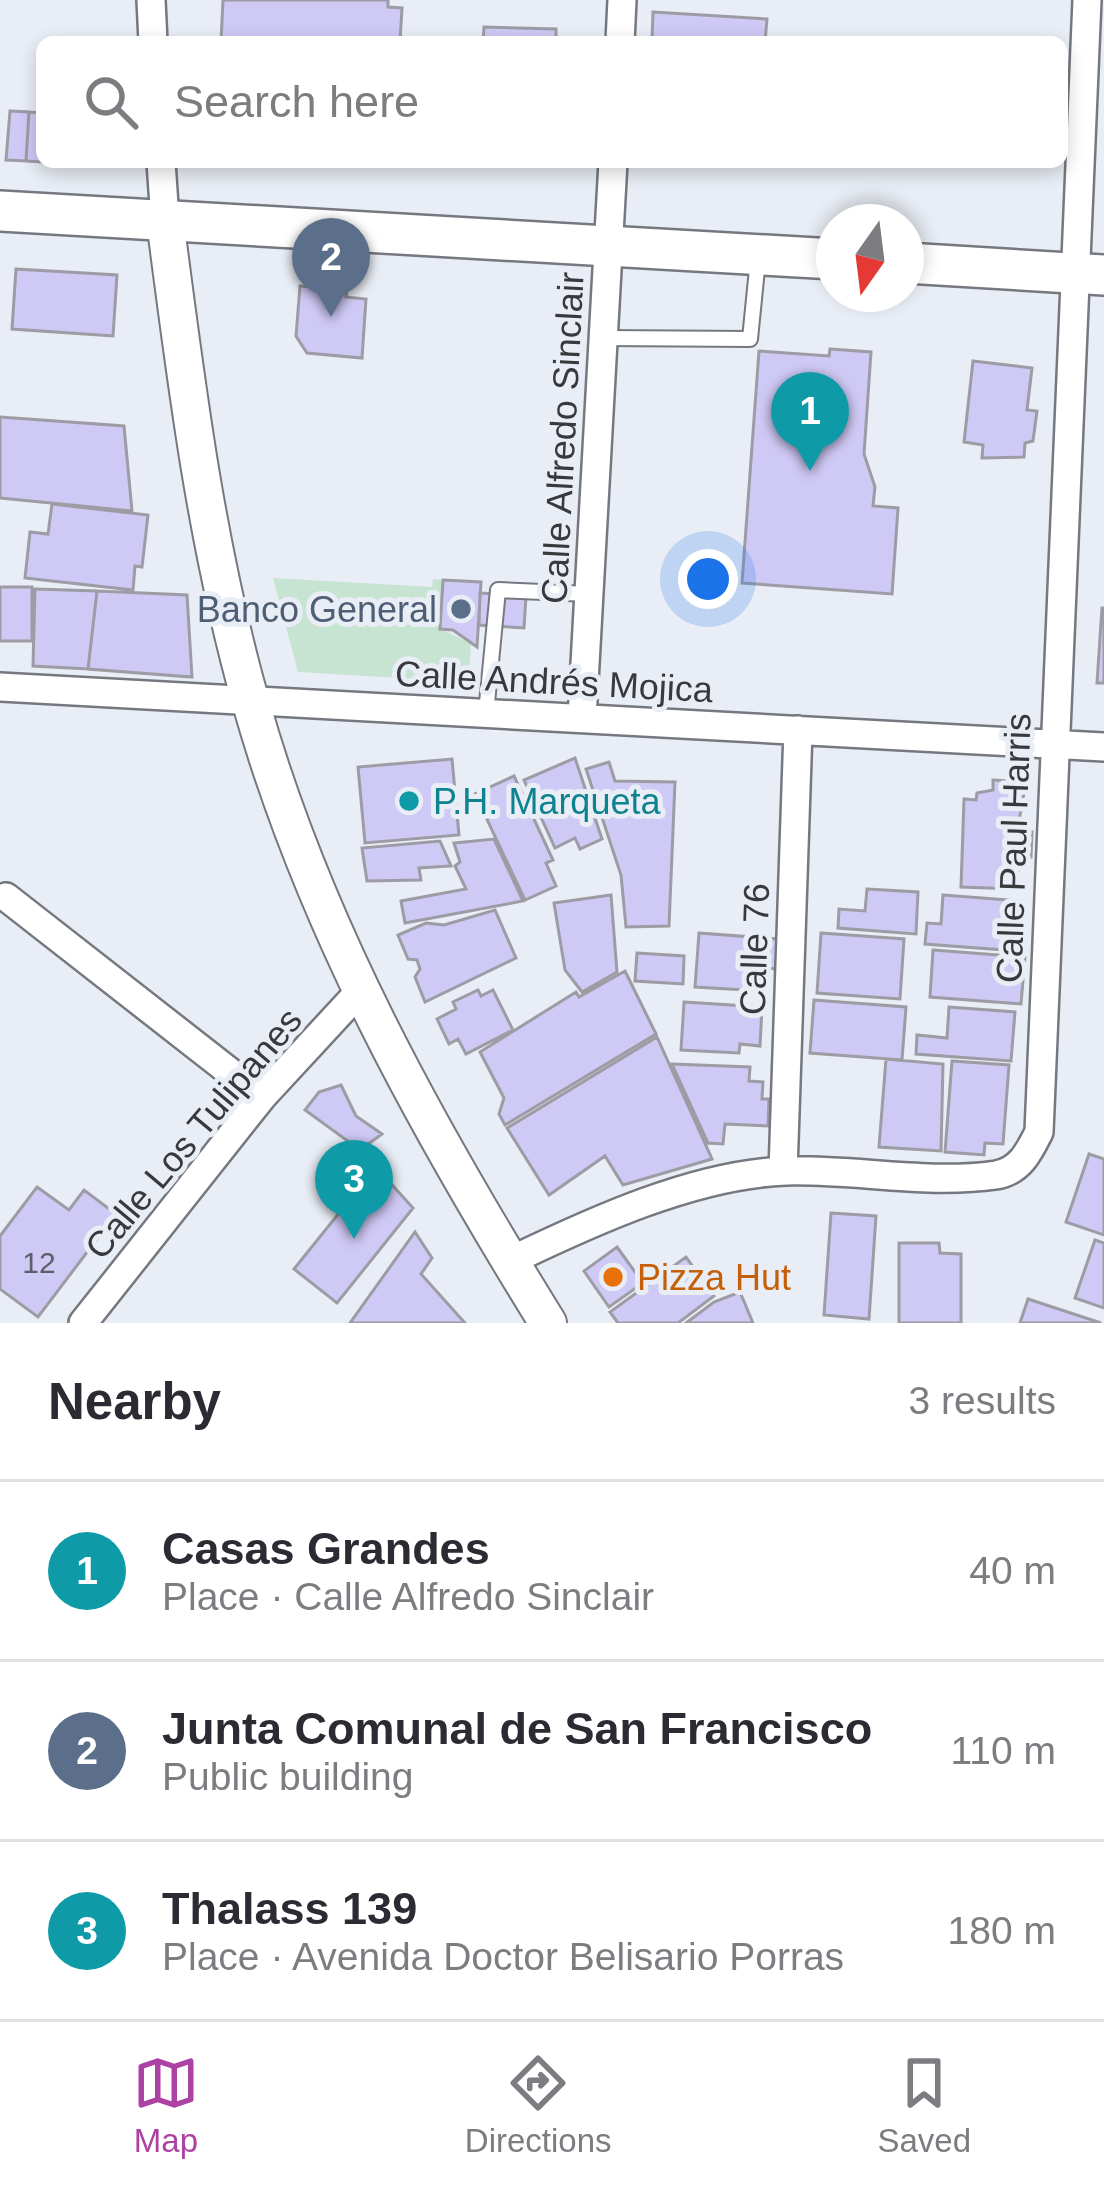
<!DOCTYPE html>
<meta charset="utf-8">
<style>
:root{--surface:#fff;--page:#f7f7f7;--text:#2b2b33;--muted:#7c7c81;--line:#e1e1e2;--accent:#ac43a4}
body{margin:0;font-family:Helvetica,sans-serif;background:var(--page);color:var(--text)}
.compass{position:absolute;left:816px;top:204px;width:108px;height:108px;border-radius:50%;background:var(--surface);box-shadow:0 6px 18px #0003;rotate:194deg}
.you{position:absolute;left:708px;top:579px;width:42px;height:42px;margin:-30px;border:9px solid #fff;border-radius:50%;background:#1a73e8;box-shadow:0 0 0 18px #1a73e833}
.badge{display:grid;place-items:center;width:78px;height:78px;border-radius:50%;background:var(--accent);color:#fff;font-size:39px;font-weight:700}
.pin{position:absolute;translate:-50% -99px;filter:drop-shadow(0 3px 6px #0008)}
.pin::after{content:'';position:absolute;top:63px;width:42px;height:36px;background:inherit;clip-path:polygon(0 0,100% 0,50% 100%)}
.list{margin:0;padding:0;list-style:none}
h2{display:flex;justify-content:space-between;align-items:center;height:156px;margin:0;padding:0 48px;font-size:51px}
h2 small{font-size:39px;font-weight:400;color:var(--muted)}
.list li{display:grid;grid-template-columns:78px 1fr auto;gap:36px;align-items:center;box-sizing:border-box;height:180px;padding:0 48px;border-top:3px solid var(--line)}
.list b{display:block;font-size:45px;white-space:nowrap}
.list p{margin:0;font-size:39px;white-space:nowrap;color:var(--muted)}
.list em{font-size:39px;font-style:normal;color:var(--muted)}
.icon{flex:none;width:66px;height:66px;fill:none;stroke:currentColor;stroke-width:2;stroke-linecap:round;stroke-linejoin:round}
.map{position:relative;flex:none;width:1104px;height:1323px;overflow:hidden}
.search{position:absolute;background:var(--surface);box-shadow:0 6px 18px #0003;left:36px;right:36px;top:36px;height:132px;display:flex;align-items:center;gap:30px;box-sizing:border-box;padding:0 42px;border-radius:18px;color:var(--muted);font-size:45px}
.sheet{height:696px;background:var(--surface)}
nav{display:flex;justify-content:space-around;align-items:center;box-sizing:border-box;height:168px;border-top:3px solid var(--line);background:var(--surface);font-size:33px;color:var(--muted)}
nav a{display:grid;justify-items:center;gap:6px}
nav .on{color:var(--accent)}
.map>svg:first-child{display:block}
.green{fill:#c7e4d3}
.building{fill:#cfc9f5;stroke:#9d9ca4;stroke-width:3}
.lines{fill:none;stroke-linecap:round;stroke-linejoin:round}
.service-casing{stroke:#75787f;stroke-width:18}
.minor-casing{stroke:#75787f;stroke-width:32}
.tertiary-casing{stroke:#75787f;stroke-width:40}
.secondary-casing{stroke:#75787f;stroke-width:44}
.service{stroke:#fff;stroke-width:14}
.minor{stroke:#fff;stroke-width:27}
.tertiary{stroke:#fff;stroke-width:36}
.secondary{stroke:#fff;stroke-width:39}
.service-dot{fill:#5c6f8a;stroke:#e9edf5;stroke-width:4.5}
.culture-dot{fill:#0f9aa8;stroke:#e9edf5;stroke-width:4.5}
.food-dot{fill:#e8710a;stroke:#e9edf5;stroke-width:4.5}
.labels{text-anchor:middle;stroke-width:10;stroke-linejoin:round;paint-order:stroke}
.number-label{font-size:30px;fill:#5e5d6a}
.street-label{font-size:36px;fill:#38393c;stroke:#e9edf5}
.service-label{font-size:36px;fill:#4e5e75;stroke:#e9edf5;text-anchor:end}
.culture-label{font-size:36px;fill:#0d838f;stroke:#e9edf5;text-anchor:start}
.food-label{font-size:36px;fill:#c56008;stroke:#e9edf5;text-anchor:start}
</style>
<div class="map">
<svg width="1104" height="1323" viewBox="0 0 1104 1323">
<rect width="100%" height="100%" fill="#e9edf5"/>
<!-- green -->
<path class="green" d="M273,578L432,587L433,579L443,580L440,629L471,643L469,682L298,672Z"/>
<!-- building -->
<path class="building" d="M223,0H388V7L402,8L400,42H221Z
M653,12L767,19L765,42H652Z
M484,27L556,29V42H483Z
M10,111L29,112L26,161L6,160Z
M29,112L42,113V162L26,161Z
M16,269L117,275L113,336L12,329Z
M300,286L347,289L346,297L366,299L362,358L307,353L296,336Z
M830,349L871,352L864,454L875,487L873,506L898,508L892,594L742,583L759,351L829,356Z
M973,361L1032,368L1027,410L1037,411L1033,441L1025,443L1024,457L982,458L983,445L964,442Z
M0,417L124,426L132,511L0,498Z
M52,504L148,515L142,567L135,566L133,590L25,578L30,532L48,534Z
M443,580L481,582L477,647L453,630L440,629Z
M0,587H32V641H0Z
M35,589L97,591L88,669L33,666Z
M97,591L187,595L192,677L88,669Z
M480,593L526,596L524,628L479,625Z
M1102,608H1104V683H1097Z
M575,758L602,839L580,849L575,838L555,848L524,780Z
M452,759L459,835L365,843L358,767Z
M609,762L615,781L675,782L669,926L626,927L621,875L586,769Z
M514,776L553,860L546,863L556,886L525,900L475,794Z
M993,780L1026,782L1017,832H1032L1031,857L1019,860L1017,889L961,887L964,799L976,800L977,793L993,790Z
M494,839L523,901L405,923L401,901L466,889L455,866L460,862L454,843Z
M440,841L451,866L419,868L421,880L367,881L362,848Z
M867,889L918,892L916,934L838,928L839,909L865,911Z
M611,895L617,972L582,992L565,970L554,903Z
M943,895L1022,901L1018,951L925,944L927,923L941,924Z
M495,910L516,958L425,1002L415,977L420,969L417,960L408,959L398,935L426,923L444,925Z
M699,933L779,939L777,969L747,966L745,990L695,987Z
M821,933L904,939L900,999L817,993Z
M933,950L1025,957L1021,1004L930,997Z
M637,953L684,956L683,984L635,981Z
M625,971L656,1034L505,1125L499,1114L504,1098L480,1052L576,992L579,997Z
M478,990L481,996L493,990L513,1030L466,1054L458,1039L449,1044L437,1019L456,1009L453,1002Z
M814,1000L906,1007L902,1060L810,1053Z
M684,1002L762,1007L760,1046L740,1044L739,1053L681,1050Z
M949,1007L1015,1012L1011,1061L916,1054L917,1035L947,1038Z
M657,1037L712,1159L623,1185L605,1156L549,1195L507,1128Z
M886,1059L943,1064L941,1151L879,1147Z
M952,1061L1009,1065L1003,1144L985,1143L984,1155L945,1152Z
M672,1064L750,1067L749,1081L763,1082L762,1099H769L768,1126L725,1124L723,1144L708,1143Z
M341,1085L356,1116L382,1134L360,1150L305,1110L319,1092Z
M1089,1154L1104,1159V1235L1066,1222Z
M376,1167L413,1208L337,1303L294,1269Z
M37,1187L69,1210L84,1190L116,1214L38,1317L0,1289V1236Z
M831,1213L876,1216L869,1319L824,1315Z
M415,1232L432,1258L421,1274L465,1323H350Z
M1095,1240L1104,1243V1308L1075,1298Z
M899,1243H939L940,1253L961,1254V1323H899Z
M617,1247L643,1283L609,1307L584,1271Z
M686,1257L714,1296L678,1323H618L610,1312Z
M740,1292L753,1323H686L714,1302Z
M1028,1299L1101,1323H1020Z"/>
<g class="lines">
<!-- service casing -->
<g class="service-casing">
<path id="service" d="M604,338L750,339L758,259
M486,713L498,590L589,594"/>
</g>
<!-- minor casing -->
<g class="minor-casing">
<path id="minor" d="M151,0L153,42
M620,42L622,0
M161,162L165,220
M0,687L1104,747
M582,718L613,162
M6,897L262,1097
M783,1171L798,730
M510,1261C591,1222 695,1174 786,1171C856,1169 926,1185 996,1175C1020,1171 1029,1152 1039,1132L1087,0
M83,1323L262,1097L360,991"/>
</g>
<!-- tertiary casing -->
<g class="tertiary-casing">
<path id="tertiary" d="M165,220C186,382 206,545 251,703C313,924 427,1128 548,1323"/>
</g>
<!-- secondary casing -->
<g class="secondary-casing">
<path id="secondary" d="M0,211L834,259
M906,263L1104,275"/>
</g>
<!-- service -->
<use href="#service" class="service"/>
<!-- minor -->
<use href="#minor" class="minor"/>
<!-- tertiary -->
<use href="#tertiary" class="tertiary"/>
<!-- secondary -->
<use href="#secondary" class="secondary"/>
</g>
<!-- markers -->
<circle class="service-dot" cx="461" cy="609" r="12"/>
<circle class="culture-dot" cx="409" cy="801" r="12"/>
<circle class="food-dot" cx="613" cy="1277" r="12"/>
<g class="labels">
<!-- number labels -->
<g class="number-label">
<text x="39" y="1273">12</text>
</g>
<!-- street labels -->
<g class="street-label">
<text transform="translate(562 438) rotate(-87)" y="13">Calle Alfredo Sinclair</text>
<text transform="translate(554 681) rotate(3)" y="13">Calle Andrés Mojica</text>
<text transform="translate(1013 848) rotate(-88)" y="13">Calle Paul Harris</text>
<text transform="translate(754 949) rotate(-88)" y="13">Calle 76</text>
<text transform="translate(193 1133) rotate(-50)" y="13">Calle Los Tulipanes</text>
</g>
<!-- service labels -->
<g class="service-label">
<text x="437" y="622">Banco General</text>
</g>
<!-- culture labels -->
<g class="culture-label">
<text x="433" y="814">P.H. Marqueta</text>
</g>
<!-- food labels -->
<g class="food-label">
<text x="637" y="1290">Pizza Hut</text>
</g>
</g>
</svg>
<svg class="compass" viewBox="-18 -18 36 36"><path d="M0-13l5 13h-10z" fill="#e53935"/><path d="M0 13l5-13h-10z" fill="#7c7c81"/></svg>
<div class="you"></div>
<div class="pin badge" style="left:810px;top:471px;background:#0f9aa8">1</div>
<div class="pin badge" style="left:331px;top:317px;background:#5c6f8a">2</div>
<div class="pin badge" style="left:354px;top:1239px;background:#0f9aa8">3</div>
<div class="search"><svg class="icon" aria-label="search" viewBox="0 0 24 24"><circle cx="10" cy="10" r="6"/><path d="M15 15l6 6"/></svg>Search here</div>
</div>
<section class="sheet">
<h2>Nearby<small>3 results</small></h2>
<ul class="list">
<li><span class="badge" style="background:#0f9aa8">1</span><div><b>Casas Grandes</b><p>Place · Calle Alfredo Sinclair</p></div><em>40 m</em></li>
<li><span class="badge" style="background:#5c6f8a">2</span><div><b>Junta Comunal de San Francisco</b><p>Public building</p></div><em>110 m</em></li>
<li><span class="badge" style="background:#0f9aa8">3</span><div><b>Thalass 139</b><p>Place · Avenida Doctor Belisario Porras</p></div><em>180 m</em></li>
</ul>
</section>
<nav>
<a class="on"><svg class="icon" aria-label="map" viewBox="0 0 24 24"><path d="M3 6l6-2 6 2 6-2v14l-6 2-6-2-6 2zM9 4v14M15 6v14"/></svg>Map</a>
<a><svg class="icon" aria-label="directions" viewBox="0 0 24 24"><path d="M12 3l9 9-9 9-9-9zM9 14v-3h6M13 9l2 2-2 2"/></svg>Directions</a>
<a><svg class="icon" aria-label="saved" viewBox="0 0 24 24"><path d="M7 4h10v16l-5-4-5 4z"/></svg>Saved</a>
</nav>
